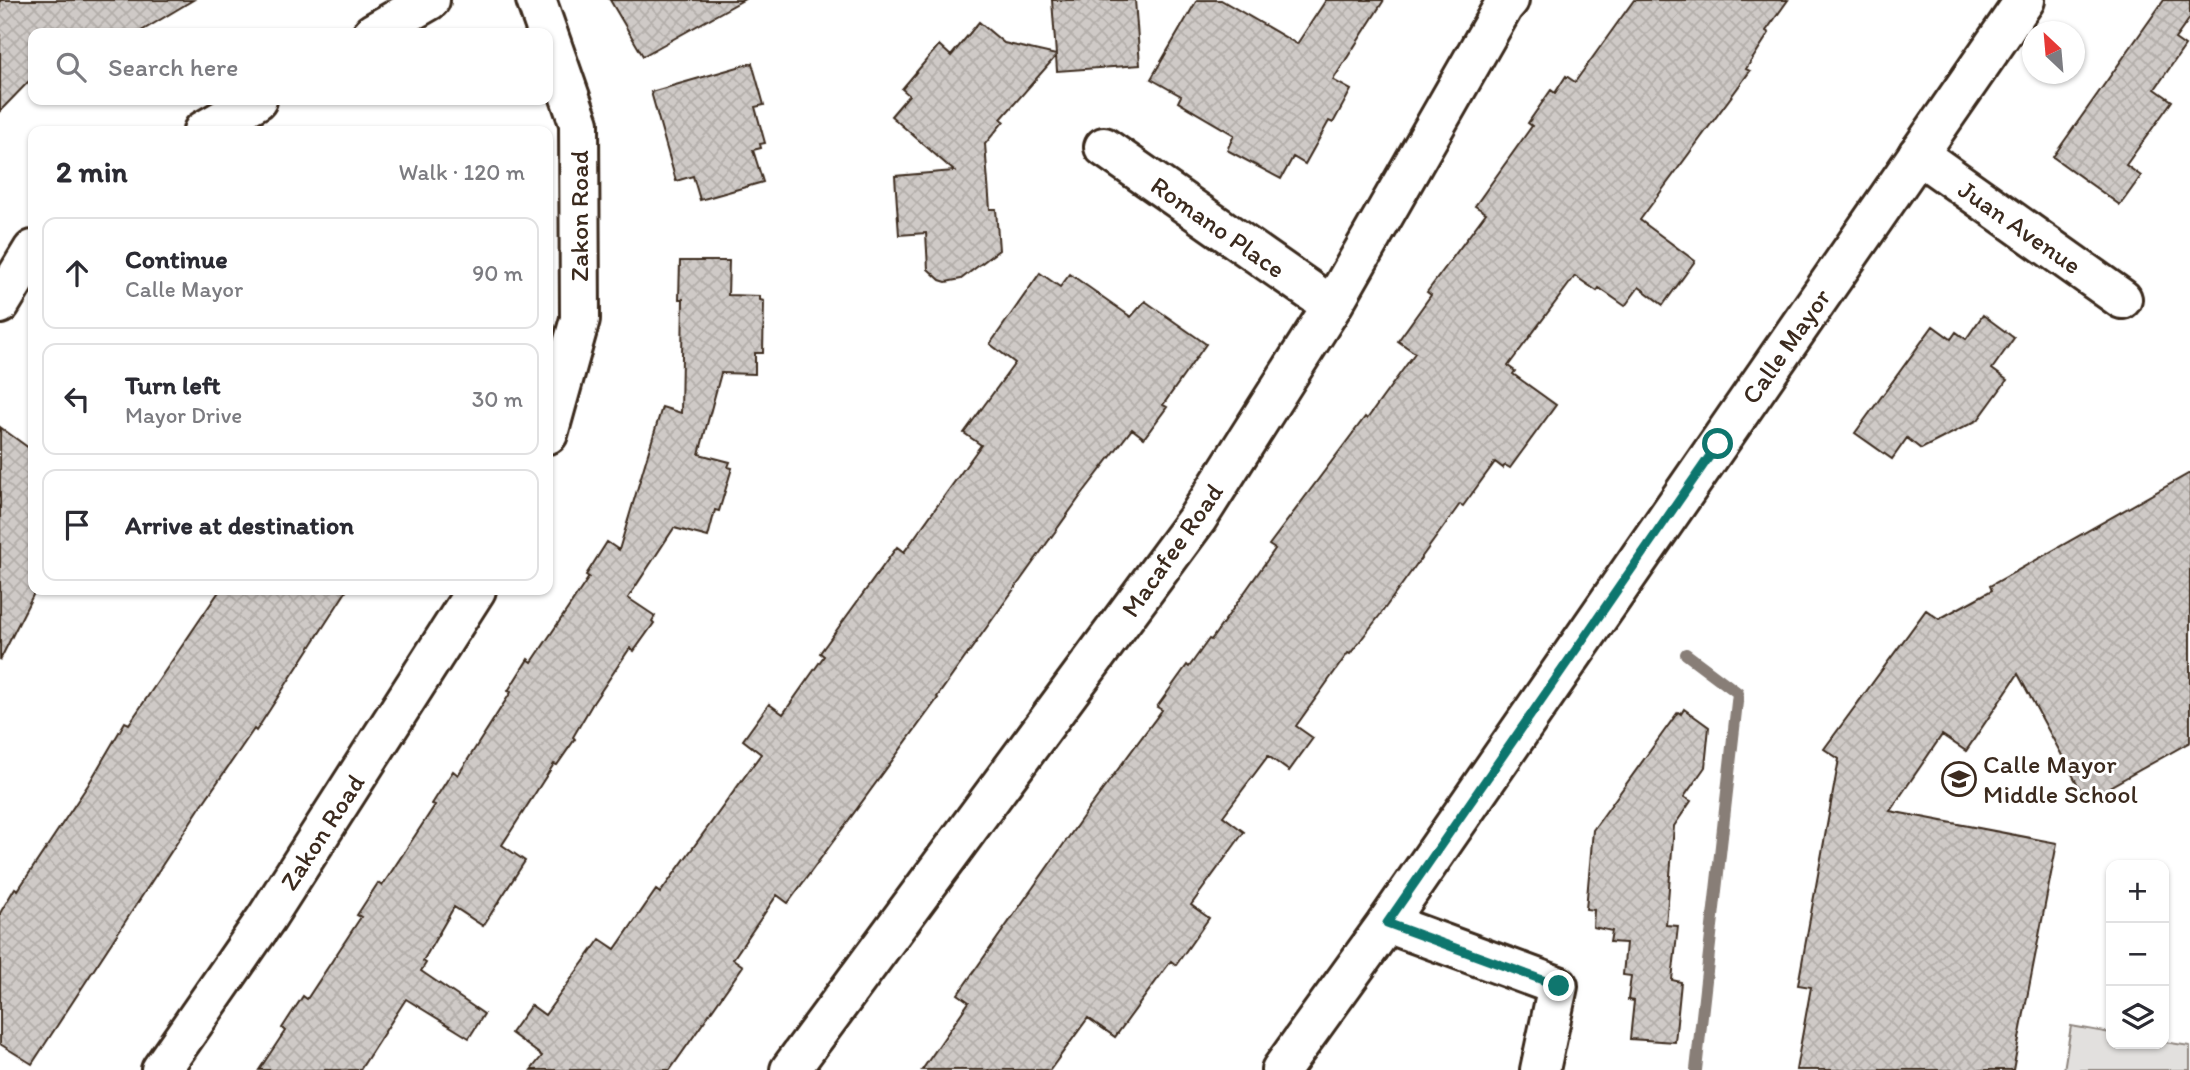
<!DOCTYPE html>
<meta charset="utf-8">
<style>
:root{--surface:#fff;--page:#f7f7f7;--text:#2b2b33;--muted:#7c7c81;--line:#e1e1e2}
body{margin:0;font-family:Itim,sans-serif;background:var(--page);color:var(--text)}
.controls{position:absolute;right:21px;bottom:21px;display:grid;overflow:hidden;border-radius:14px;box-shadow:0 2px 5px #0004}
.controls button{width:63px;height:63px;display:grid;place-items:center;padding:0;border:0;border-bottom:2px solid var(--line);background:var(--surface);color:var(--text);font:35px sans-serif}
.compass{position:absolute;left:2022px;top:21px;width:63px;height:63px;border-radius:50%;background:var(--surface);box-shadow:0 2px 5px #0004;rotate:334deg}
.stop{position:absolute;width:21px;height:21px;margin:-16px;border:5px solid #0f766e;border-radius:50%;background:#fff}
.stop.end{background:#0f766e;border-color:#fff;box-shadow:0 2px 7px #0008}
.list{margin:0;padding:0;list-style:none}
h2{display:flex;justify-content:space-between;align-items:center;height:91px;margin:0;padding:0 28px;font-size:30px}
h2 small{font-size:23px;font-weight:400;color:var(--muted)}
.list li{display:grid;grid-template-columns:46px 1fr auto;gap:21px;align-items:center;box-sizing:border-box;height:112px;margin:0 14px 14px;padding:0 14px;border:2px solid var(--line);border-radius:14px}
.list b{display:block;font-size:26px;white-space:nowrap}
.list p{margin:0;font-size:23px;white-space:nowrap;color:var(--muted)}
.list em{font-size:23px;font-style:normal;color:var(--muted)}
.icon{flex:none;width:38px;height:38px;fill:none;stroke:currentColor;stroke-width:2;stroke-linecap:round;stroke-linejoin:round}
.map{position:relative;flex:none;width:2190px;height:1070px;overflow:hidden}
.search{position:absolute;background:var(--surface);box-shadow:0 2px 5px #0004;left:28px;top:28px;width:525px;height:77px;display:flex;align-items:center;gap:18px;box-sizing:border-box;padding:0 24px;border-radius:14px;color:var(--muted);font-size:26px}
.panel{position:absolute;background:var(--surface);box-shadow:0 2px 5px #0004;left:28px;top:126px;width:525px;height:469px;border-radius:14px}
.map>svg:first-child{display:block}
.green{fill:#e2e0de;stroke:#8e857e;stroke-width:2}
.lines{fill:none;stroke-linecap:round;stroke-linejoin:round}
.stream{stroke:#887e77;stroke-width:12}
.building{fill:url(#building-cross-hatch);stroke:#3b2a1e;stroke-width:2}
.street-casing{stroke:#3b2a1e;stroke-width:44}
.secondary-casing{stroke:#3b2a1e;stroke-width:44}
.street{stroke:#fff;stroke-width:38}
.secondary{stroke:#fff;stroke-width:38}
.route{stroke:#0f766e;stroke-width:9}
.labels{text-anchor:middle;stroke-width:6;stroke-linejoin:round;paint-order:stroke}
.street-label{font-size:26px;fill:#3b2a1e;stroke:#fff}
.poi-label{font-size:26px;fill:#3b2a1e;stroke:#fff;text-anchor:start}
</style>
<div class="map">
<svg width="2190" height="1070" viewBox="0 0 2190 1070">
<defs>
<pattern id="building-cross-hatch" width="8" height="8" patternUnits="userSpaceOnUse" patternTransform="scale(1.75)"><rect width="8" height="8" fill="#cfcac7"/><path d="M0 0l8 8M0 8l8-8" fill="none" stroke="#b3aeaa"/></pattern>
</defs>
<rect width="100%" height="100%" fill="#fff"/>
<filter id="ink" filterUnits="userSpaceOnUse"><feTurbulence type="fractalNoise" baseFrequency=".0143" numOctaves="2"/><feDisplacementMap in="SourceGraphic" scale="14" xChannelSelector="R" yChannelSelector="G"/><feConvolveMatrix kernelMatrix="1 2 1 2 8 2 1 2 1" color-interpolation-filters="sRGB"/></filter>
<g filter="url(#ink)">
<!-- green -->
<path class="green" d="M2071,1026L2111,1033V1044H2164V1042L2190,1046V1070H2064Z"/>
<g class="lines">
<!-- stream -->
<path class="stream" d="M1686,654L1738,693L1696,1070"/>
</g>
<!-- building -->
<path class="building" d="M0,0H193L138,33H33V77L0,111Z
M610,0H743L643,56Z
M1052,0H1135L1140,65L1057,71L1056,56L1001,119L1004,121L985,144L990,209H996L999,250L961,279L946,282L940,280L928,269L926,233L899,235L895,176L954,171L891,116L909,95L902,89L939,45L951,56L979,22L1004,43L1056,55Z
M1197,0H1221L1297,44L1326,0H1384L1333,80L1351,90L1333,123L1329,121L1305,164L1293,157L1281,179L1227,150L1234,135L1178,102L1181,96L1151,79Z
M1634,0H1788L1766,31L1769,33L1746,69L1750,71L1640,220L1695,261L1663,305L1639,287L1625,306L1599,288L1597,291L1575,276L1508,366L1515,371L1513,374L1556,405L1510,468L1505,465L1503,468L1495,462L1463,506L1460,504L1380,615L1350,654L1348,653L1296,726L1313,738L1289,771L1268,756L1223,816L1244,832L1191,905L1209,918L1176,965L1171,961L1115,1037L1088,1018L1050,1070H922L969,1002L958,994L1087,811L1162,710L1157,707L1187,665L1189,667L1209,639L1211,640L1275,549L1269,545L1365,417L1367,419L1415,353L1398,341L1431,295L1427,292L1486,213L1475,206L1532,126L1528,123L1551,90L1555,93L1566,76L1575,82Z
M2164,0H2190V18L2175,39L2185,46L2155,89L2172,101L2126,165L2141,176L2120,205L2053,157Z
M752,63L764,105L755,107L765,143L760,144L761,148L753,150L763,182L700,200L693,176L676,181L651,92Z
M680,261H729L728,295L760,296V300L764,301L763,353H755V374L721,373L699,454L730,462L728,467L732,468L719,511L715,510L708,537L674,528L628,598L655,616L652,621L654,623L634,651L630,648L593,703L573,737L575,739L557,765L554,764L502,845L525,861L483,926L454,907L423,961L426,963L421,971L484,1014L469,1038L406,999L360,1070H259L285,1031L282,1028L303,996L307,999L361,917L357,915L378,883L382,886L435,805L432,804L453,771L458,775L511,692L508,691L528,659L532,662L589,577L586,575L607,542L619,550L662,407L681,413L683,299H679Z
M1040,273L1060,287L1070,274L1131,317L1145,301L1206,344L1163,405L1167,407L1144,438L1132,429L1082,494L937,697L938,698L788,903L777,895L733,959L743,966L670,1070H531L542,1056L511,1033L531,1005L545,1015L600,939L615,949L656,890L660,893L761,754L743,740L769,704L783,714L824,656L820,653L897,547L904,552L981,445L964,433L1015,363L990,344Z
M1983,315L2014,338L1992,369L2007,380L1978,420L1921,449L1907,438L1892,459L1855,433L1933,326L1951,339L1956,332L1966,339Z
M0,427L33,451V595L0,660Z
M2190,473V742L2086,800L2018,674L1966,751L1942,735L1890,811L2057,843L2013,1070H1796L1811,987L1798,985L1839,759L1824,749L1926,610L1939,619L1992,590L1990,586Z
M220,590H347L256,731L254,729L199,809L32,1064L0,1044V913L15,888L18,890L88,785L125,722L129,724Z
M1684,709L1709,727L1705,767L1684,797L1691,801L1674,826L1666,925L1678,926L1672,980L1681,982L1675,1042L1630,1039L1634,1001L1628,1000L1631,976L1623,975L1626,943L1610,942L1612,931L1593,927L1594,910L1586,909L1593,830L1678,712L1681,714Z"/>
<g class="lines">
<!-- street casing -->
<g class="street-casing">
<path id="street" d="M536,0L579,123L580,319L548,434
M373,33L430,0
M203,131L257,100
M1104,147L1332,306
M1918,154L2122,299
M0,304L33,250
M1387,923L1558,986L1540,1070
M161,1070L267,917L476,590
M790,1070L1197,519L1332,306L1503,7L1509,0"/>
</g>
<!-- secondary casing -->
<g class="secondary-casing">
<path id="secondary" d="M1281,1070L1387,923L2025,0"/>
</g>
<!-- street -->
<use href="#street" class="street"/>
<!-- secondary -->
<use href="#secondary" class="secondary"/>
</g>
</g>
<g class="lines" filter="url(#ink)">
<!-- route -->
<path class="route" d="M1559,986L1387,923L1718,444"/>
</g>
<!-- icons -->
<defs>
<g id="school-ring" transform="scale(1.75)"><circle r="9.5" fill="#fff" stroke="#3b2a1e" stroke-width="1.5"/><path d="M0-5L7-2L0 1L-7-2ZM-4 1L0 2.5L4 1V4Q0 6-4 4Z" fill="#3b2a1e"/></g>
</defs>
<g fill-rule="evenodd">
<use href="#school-ring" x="1959" y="779"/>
</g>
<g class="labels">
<!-- street labels -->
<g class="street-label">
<text transform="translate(579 216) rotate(-90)" y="9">Zakon Road</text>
<text transform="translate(1218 227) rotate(35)" y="9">Romano Place</text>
<text transform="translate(2020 227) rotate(35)" y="9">Juan Avenue</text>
<text transform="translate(1786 346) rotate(-55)" y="9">Calle Mayor</text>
<text transform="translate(1172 550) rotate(-55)" y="9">Macafee Road</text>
<text transform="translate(322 832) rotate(-57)" y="9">Zakon Road</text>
</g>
<!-- poi labels -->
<g class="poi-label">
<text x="1983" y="773">Calle Mayor<tspan x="1983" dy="30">Middle School</tspan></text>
</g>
</g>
</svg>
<div class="controls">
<button>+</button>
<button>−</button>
<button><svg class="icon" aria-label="layers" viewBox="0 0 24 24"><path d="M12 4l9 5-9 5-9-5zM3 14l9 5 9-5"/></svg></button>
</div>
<svg class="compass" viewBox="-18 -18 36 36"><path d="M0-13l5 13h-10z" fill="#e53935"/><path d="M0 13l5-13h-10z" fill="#7c7c81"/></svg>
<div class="stop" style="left:1718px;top:444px"></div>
<div class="stop end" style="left:1559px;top:986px"></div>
<div class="search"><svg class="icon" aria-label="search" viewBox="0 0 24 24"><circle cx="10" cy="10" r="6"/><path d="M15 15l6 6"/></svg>Search here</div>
<section class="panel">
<h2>2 min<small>Walk · 120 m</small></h2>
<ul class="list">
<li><svg class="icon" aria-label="ahead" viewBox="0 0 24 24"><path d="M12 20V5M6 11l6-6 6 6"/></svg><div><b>Continue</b><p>Calle Mayor</p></div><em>90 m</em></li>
<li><svg class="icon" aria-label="left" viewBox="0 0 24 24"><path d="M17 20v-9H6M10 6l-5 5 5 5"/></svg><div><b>Turn left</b><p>Mayor Drive</p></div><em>30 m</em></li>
<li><svg class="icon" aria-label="arrive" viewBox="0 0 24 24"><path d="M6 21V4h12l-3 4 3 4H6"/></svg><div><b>Arrive at destination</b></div></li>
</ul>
</section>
</div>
